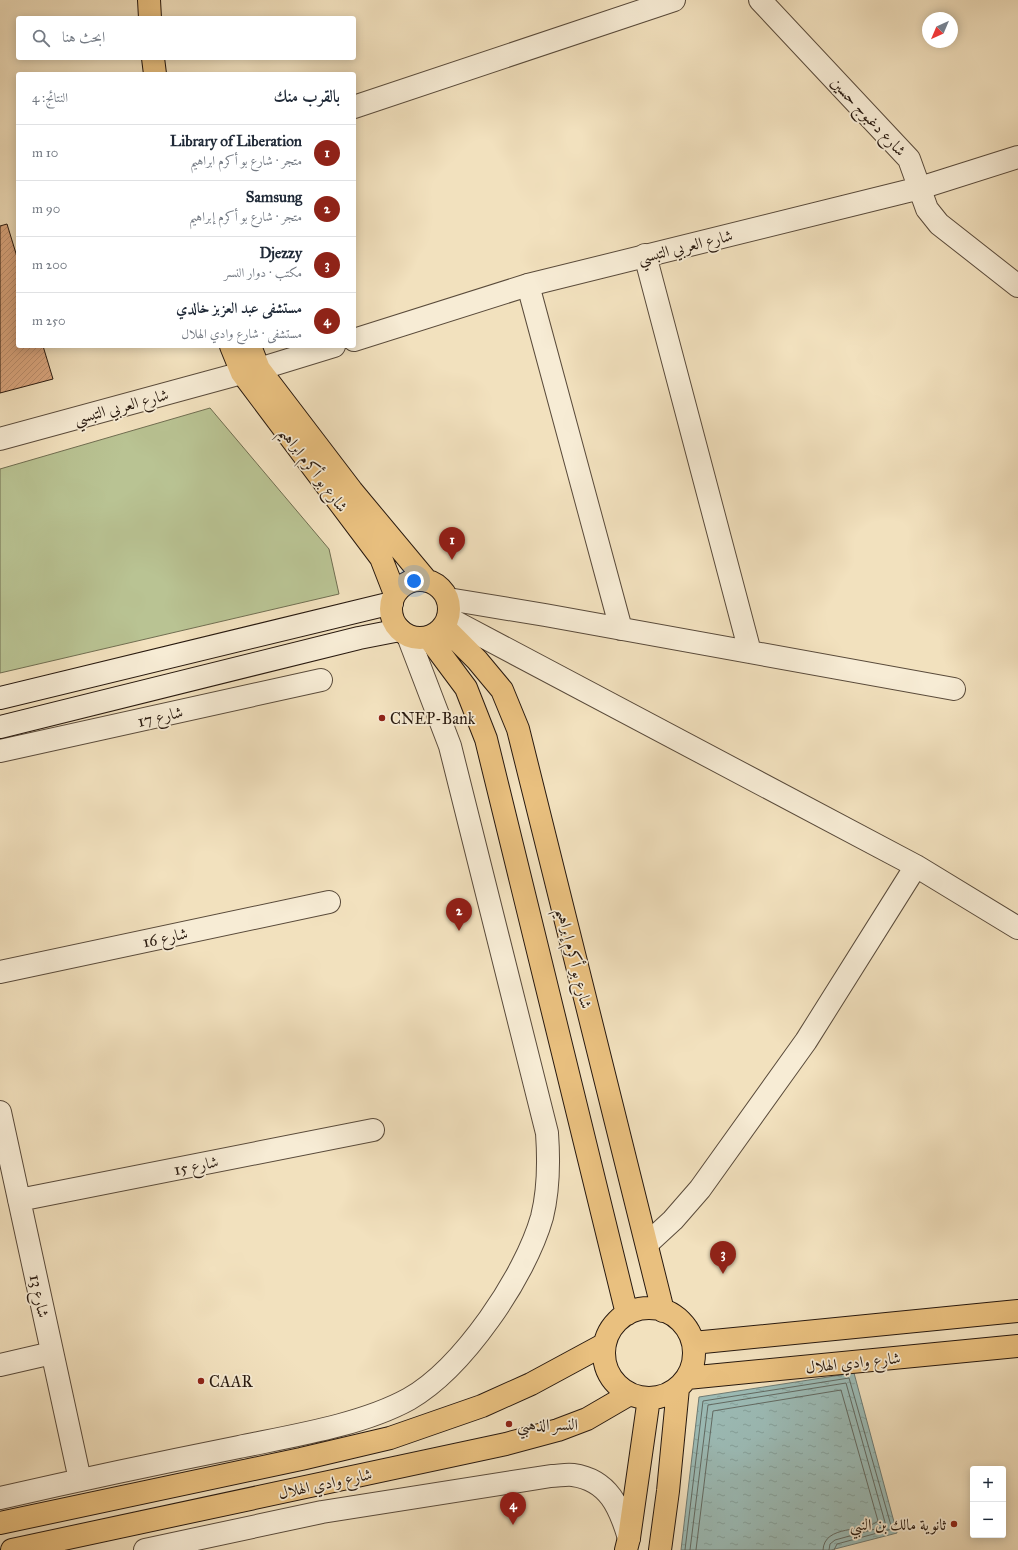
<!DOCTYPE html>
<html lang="ar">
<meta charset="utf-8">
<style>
:root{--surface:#fff;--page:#f2f2f3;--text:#1f2937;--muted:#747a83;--line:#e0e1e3;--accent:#8f2418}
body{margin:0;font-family:"IM FELL Great Primer",Amiri,serif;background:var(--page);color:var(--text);direction:rtl}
.controls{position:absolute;right:12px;bottom:12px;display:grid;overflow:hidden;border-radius:4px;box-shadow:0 2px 10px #0003}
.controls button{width:36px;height:36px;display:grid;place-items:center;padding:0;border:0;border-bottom:1px solid var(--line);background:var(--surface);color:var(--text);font:20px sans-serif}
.compass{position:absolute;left:922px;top:12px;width:36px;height:36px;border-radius:50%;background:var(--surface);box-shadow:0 2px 10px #0003;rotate:224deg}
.you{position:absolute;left:414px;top:581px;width:14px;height:14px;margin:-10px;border:3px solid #fff;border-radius:50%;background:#1a73e8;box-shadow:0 0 0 6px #1a73e833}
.badge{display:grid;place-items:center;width:26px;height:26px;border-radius:50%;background:var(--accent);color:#fff;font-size:13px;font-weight:700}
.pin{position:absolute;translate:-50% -33px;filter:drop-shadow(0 1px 2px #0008)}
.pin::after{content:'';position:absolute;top:21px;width:14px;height:12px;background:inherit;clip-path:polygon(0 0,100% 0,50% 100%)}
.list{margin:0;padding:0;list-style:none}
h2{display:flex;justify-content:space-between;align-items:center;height:52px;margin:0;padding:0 16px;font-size:17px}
h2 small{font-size:13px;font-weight:400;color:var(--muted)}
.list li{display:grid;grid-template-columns:26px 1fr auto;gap:12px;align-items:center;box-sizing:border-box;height:56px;padding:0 16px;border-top:1px solid var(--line)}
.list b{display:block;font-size:15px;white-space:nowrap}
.list p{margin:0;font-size:13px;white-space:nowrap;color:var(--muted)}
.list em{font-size:13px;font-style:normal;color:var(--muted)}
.icon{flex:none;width:22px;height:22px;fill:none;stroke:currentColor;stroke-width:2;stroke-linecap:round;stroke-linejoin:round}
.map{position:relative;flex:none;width:1018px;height:1550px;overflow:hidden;direction:ltr}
.search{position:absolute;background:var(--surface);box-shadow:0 2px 10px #0003;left:16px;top:16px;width:340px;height:44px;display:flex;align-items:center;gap:10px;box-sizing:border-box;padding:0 14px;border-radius:4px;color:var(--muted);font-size:15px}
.panel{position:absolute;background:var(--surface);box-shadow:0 2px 10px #0003;left:16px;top:72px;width:340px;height:276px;border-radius:4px;direction:rtl}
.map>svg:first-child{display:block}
.park{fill:#b9c393;stroke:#706e51}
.water{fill:url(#water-ripples);stroke:#6e7b74}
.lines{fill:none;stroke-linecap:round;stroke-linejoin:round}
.shore{stroke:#626a63;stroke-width:1}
.building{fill:url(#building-hatch);stroke:#28190f}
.minor-casing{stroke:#5a4b3b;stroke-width:24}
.tertiary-casing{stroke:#5a4b3b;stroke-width:24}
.secondary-casing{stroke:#28190f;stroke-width:24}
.primary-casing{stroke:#28190f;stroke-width:24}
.minor{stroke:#f7ecd5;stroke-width:22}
.tertiary{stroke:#f7ecd5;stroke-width:22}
.secondary{stroke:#f7ecd5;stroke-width:22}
.primary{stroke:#e9c07f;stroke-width:22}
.poi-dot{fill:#8f2418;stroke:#f7ecd5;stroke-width:1.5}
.labels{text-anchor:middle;stroke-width:3.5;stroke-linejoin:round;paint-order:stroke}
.street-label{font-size:16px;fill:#28190f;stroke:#f7ecd5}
.poi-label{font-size:16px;fill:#28190f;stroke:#f7ecd5;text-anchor:start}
</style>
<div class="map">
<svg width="1018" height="1550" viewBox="0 0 1018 1550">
<defs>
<pattern id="water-ripples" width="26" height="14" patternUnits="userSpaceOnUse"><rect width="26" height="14" fill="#9cbcb7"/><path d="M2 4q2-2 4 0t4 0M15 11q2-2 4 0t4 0" fill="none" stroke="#86a19c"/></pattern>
<pattern id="building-hatch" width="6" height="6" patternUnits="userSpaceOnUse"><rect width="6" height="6" fill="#daa67f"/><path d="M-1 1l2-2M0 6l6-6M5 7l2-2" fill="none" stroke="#bb8e6d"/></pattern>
</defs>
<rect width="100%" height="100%" fill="#f2e1be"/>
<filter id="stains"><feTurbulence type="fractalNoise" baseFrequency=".005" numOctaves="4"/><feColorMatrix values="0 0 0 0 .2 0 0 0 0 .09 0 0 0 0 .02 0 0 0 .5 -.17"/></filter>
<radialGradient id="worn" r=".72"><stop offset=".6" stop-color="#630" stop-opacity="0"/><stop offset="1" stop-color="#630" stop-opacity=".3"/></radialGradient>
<!-- park -->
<path class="park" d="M210,408L329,549L339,594L0,673V469Z"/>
<!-- water -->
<path class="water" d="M854,1373L897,1533L831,1550H681L699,1397Z"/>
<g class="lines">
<!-- shore -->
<path class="shore" d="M685,1550L703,1401L849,1378L892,1529L837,1544L834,1550
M690,1550L708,1405L846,1383L886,1526L835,1540L830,1544L829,1550
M696,1550L713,1411L841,1390L878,1521C864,1533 824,1524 823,1550"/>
</g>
<!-- building -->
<path class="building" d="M7,224L18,260V346H43L53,379L0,393V226Z"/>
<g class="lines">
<!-- minor casing -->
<g class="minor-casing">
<path id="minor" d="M354,107L674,0
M645,255L750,652
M528,285L621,629
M448,599L545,615L954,689
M448,618L916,866L1018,928
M0,751L321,680
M0,972L329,902
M0,1112L80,1480
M19,1200L373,1130
M647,1244L673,1220L700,1189L806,1041L916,866
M0,1365L52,1353
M0,1498C79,1480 159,1463 239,1447C292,1436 362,1425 409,1399C463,1368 525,1277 542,1217C549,1189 549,1161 547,1133L450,746L408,636
M145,1550L322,1512L551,1476C558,1476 566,1474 573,1475C609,1480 620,1508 629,1538"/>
</g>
<!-- tertiary casing -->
<g class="tertiary-casing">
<path id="tertiary" d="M760,0L909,159L927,209L939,224L1018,286
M354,340L528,285L920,188L1018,157
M259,369L334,346
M0,439L242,373"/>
</g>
<!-- secondary casing -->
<g class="secondary-casing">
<path id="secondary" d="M0,698L392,603
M0,727L359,638L400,630"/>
</g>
<!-- primary casing -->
<g class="primary-casing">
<path id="primary" d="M149,0L150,18
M153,58L155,74
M231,346L242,373L381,558L395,594
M250,346L259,369L352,491L427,581
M391 609a29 29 0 1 1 58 0a29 29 0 1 1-58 0Z
M444,627L477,660L502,690L518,729L663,1311
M428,637L466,688L486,739L627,1314
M604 1353a45 45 0 1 1 90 0a45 45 0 1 1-90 0Z
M693,1343L1018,1311
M687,1378L1018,1346
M0,1523L301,1459L390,1438L482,1406L531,1384L605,1344
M12,1550L506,1444L558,1430L587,1419L630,1394
M626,1550L629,1538L649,1398
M660,1550L668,1491L678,1388"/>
</g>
<!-- minor -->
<use href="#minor" class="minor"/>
<!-- tertiary -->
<use href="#tertiary" class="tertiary"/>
<!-- secondary -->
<use href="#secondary" class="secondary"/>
<!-- primary -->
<use href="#primary" class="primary"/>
</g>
<!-- markers -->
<g class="poi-dot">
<circle cx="382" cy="718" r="4"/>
<circle cx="201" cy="1381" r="4"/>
<circle cx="509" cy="1424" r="4"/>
<circle cx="954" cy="1524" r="4"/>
</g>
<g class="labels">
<!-- street labels -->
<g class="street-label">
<text transform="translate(869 116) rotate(47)" y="6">شارع دغبوج حسين</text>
<text transform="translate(685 246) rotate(-14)" y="6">شارع العربي التبسي</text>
<text transform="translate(121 406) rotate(-15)" y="6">شارع العربي التبسي</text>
<text transform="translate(314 469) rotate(53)" y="6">شارع بو أكرم ابراهيم</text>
<text transform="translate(160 716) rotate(-13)" y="6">شارع 17</text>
<text transform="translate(165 937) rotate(-12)" y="6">شارع 16</text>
<text transform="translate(575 958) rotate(76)" y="6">شارع بو أكرم إبراهيم</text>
<text transform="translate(196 1165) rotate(-11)" y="6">شارع 15</text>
<text transform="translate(40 1296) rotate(78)" y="6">شارع 13</text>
<text transform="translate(853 1362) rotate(-6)" y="6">شارع وادي الهلال</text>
<text transform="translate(325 1483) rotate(-12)" y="6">شارع وادي الهلال</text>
</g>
<!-- poi labels -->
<g class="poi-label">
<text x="390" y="724">CNEP-Bank</text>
<text x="209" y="1387">CAAR</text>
<text x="517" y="1430">النسر الذهبي</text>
<text x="946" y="1530" text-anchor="end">ثانوية مالك بن النبي</text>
</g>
</g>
<rect width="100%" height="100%" filter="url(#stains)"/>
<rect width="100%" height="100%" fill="url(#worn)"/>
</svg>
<div class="controls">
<button>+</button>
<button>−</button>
</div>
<svg class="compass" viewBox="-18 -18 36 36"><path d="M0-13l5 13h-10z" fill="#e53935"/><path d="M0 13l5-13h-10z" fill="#747a83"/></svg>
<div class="you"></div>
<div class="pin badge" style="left:452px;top:560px">1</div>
<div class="pin badge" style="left:459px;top:931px">2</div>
<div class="pin badge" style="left:723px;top:1274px">3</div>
<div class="pin badge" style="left:513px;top:1525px">4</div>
<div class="search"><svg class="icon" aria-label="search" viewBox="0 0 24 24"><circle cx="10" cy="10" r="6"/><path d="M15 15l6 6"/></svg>ابحث هنا</div>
<section class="panel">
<h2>بالقرب منك<small>النتائج: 4</small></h2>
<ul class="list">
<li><span class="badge">1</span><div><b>Library of Liberation</b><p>متجر · شارع بو أكرم ابراهيم</p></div><em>10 m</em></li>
<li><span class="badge">2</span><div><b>Samsung</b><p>متجر · شارع بو أكرم إبراهيم</p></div><em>90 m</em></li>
<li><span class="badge">3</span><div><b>Djezzy</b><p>مكتب · دوار النسر</p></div><em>200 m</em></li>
<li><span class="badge">4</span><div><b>مستشفى عبد العزبز خالدي</b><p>مستشفى · شارع وادي الهلال</p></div><em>250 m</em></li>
</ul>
</section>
</div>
